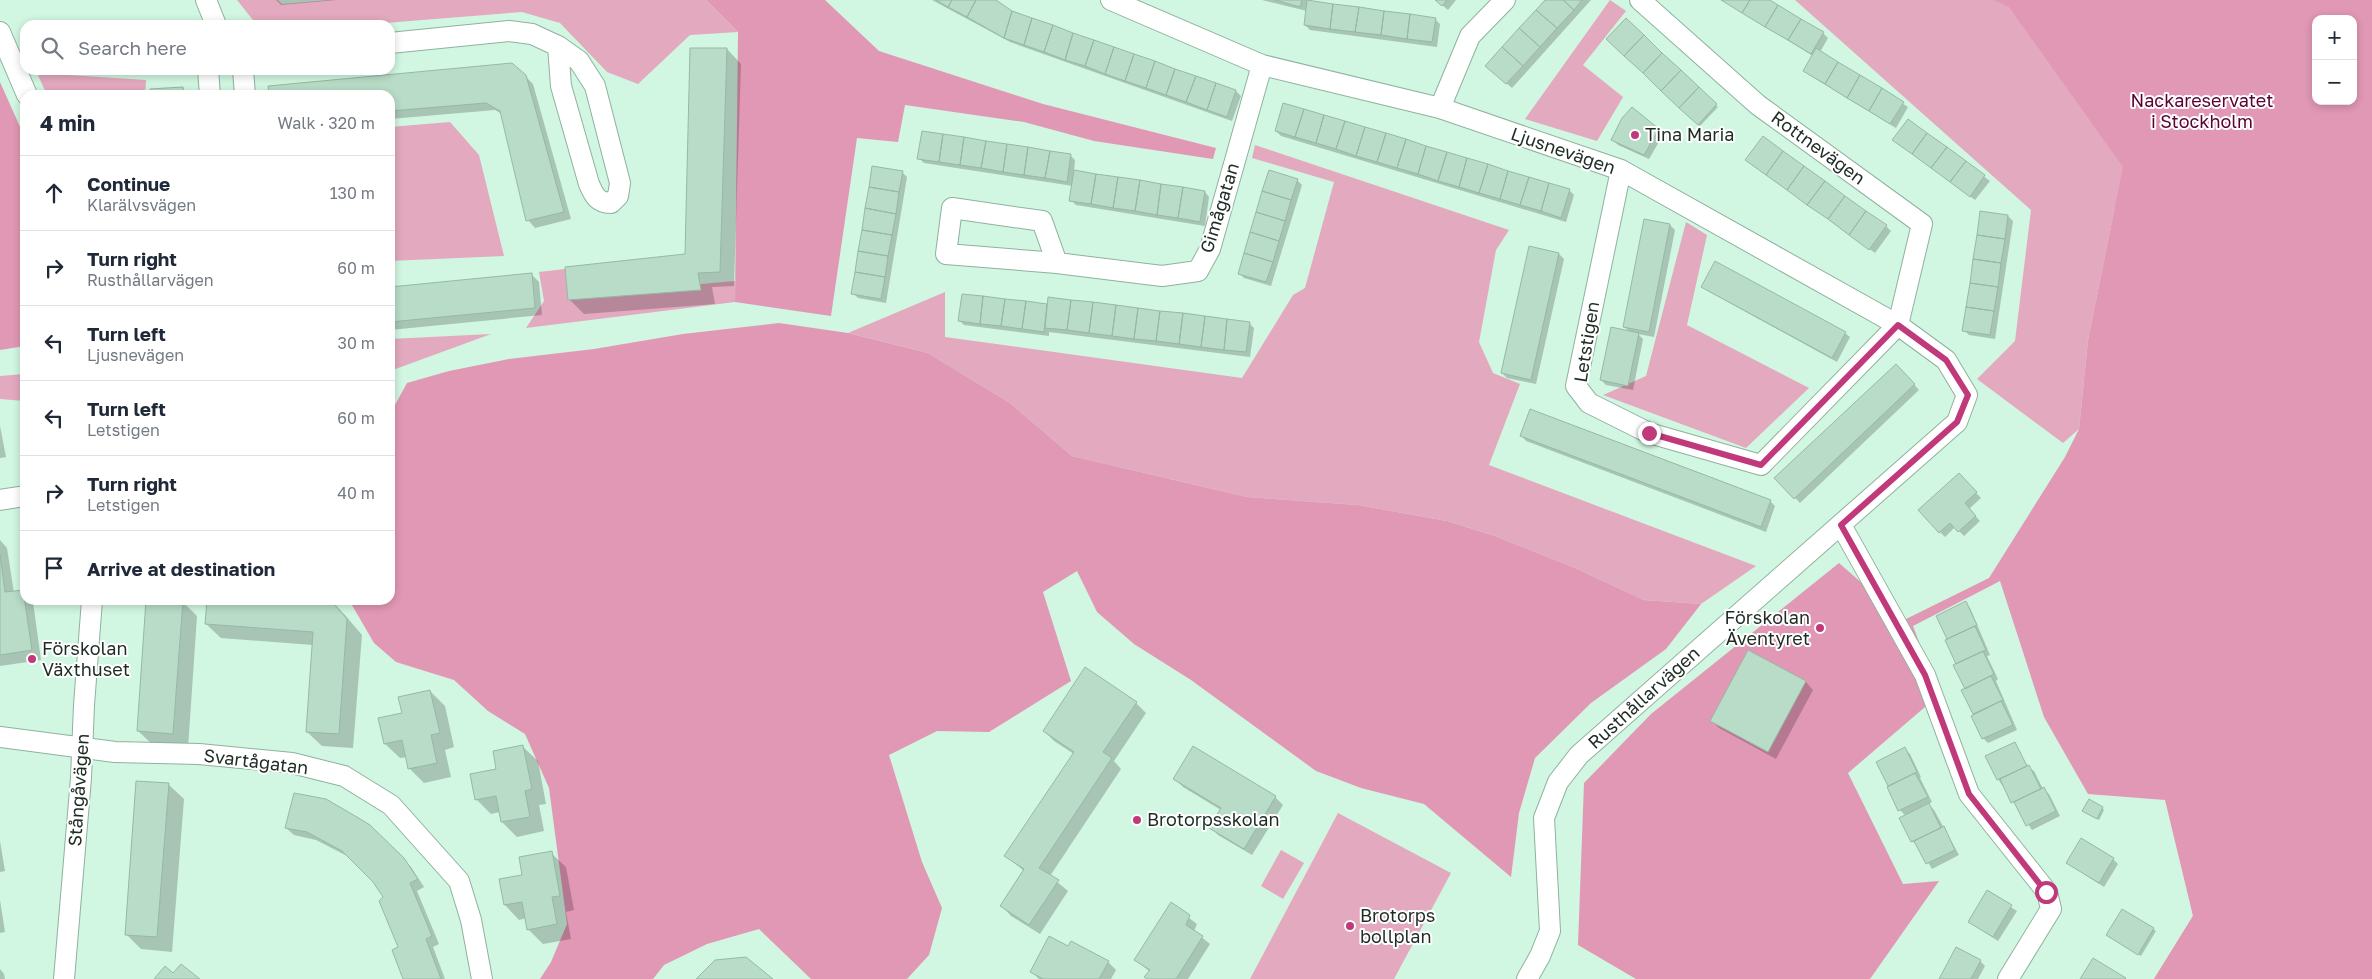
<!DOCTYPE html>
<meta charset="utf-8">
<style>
:root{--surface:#fff;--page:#f6f6f7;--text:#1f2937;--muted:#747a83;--line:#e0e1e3}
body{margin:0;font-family:"Golos Text",sans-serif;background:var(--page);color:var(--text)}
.controls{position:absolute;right:15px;top:15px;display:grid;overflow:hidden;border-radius:10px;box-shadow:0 2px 8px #0003}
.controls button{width:45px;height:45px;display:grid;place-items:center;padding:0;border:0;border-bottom:1px solid var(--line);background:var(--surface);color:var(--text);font:25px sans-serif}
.stop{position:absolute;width:15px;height:15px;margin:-11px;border:4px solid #c03a7b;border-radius:50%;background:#fff}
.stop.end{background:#c03a7b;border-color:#fff;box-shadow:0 1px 5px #0008}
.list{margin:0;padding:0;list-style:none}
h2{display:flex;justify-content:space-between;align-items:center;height:65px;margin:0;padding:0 20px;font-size:21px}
h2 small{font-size:16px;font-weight:400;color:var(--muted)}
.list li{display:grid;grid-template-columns:32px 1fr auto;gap:15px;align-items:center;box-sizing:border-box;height:75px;padding:0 20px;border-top:1px solid var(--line)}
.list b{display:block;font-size:19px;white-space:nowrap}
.list p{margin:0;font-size:16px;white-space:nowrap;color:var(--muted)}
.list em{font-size:16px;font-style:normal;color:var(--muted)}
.icon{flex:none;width:28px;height:28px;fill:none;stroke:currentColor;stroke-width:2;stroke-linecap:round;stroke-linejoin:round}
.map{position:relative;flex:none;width:2372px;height:979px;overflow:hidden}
.search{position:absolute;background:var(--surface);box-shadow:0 2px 8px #0003;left:20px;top:20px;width:375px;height:55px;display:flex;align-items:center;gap:12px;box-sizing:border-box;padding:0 18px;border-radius:15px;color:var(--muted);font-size:19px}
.panel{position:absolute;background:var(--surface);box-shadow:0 2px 8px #0003;left:20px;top:90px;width:375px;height:515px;border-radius:15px}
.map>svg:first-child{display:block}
.green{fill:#e3a9bf;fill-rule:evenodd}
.forest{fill:#e198b4;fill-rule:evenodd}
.shadow{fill:#0003}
.building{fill:#b8dcc7;stroke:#96b9a4}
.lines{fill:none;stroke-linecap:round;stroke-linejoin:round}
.minor-casing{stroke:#8fb29e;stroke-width:22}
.minor{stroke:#fff;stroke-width:20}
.route{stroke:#c03a7b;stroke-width:6}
.poi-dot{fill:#c03a7b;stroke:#fff;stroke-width:2}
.labels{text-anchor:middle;stroke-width:4;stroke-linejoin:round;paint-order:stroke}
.park-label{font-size:18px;fill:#5a0233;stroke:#fff}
.poi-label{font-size:18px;fill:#1e2c24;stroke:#fff;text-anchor:start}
.street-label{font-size:18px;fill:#1e2c24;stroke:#fff}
</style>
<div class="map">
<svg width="2372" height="979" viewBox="0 0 2372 979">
<rect width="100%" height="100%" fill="#d1f6e1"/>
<!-- green -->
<path class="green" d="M237,0H278L282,4L329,0H706L738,32L690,35L638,84L607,72L560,23L522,12L360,25H257Z
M1610,0L1626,11L1583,65L1623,97L1597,141L1525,119Z
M1795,0H2372V979H2154L2193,916L2115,207L2088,340L2079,429L2063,443L1977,379L2015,341L2031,210ZM2316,19H2353V101H2316Z
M37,73L146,80L145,95H47Z
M450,122L479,155L504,256L390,261V127Z
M1255,145L1509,230L1496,250L1479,342L1493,373L1520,384L1489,465L1756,566L1701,604L1644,600L1575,568L1495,536L1447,521L1358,505L1247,497L1072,456L1010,403L928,353L848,333L945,292V337L1242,378L1293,295L1305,288L1334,182L1252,158Z
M1686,222L1707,235L1687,325L1809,388L1746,448L1603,395L1646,376Z
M565,269L568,296L735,281V302L526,328L544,301L539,272Z
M491,334L390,371V339Z
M25,374V401L0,399V376Z
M1338,813L1451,873L1394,979H1250Z
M1281,850L1304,863L1283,899L1261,886Z"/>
<!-- forest -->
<path class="forest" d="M706,0H825L879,51L1043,104L1216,148L1213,159L1094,141L1024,122L905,105L898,142L857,138L831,316L735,302L738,32Z
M1994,0H2372V979H2154L2193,916L2165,800L2088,794L2044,717L2000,581L1913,626L1939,695L1848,773L1903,884L1939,881L1870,979H1636L1578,945L1584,783L1651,714L1839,563L1904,620L1989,578L2065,457L2079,429L2088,340L2123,167L2009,7ZM2316,19H2353V101H2316Z
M0,82L25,138V346L0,350Z
M779,323L848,333L928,353L1010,403L1072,456L1247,497L1358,505L1447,521L1495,536L1575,568L1644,600L1701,604L1666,649L1591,703L1535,758L1519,813L1511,877L1424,804L1361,788L1316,771L1191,680L1134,644L1097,612L1077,571L1043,592L1071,681L989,732L937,731L889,755L922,862L942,908L929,955L907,979H811L759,929L707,944L664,965L653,979H540L551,962L567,924L549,788L525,734L488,711L454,680L396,662L374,643L349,600H390V414L407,383L449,371L509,359L594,349L683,334Z"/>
<!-- shadow -->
<path class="shadow" d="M276,0H337L281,5Z
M932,0H993L1012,12L1236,91L1241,96L1232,121L1010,42Z
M1262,0H1308L1307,2L1435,19L1440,24L1437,47L1310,30L1305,25L1307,11Z
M1436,0H1456L1448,10Z
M1546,0H1591L1512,88L1492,71Z
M1722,0H1768L1823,33L1828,38L1820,52L1908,107L1896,128L1809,75L1804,70L1813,56Z
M1626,20L1718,107L1700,126L1608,39Z
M727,49L741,64L734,286L712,287L715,304L584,314L569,299L686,255Z
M525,76L533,84L571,219L535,228L528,220L502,114L495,110L390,119V95H270Z
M183,88L189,95H152Z
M1632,109L1663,135L1649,159L1618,145L1613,140Z
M1908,120L1990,181L1975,200L1894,140Z
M1276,131L1569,190L1574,195L1566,222L1281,136Z
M1070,155L1075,160L1074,171L1205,192L1209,197L1205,226L1076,205L1071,200L1073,186L924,163L919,158Z
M1752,165L1886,226L1891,231L1875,253Z
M902,172L907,177L886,303L858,298L853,293Z
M1297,180L1302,185L1271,286L1244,278L1239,273Z
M1982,212L2008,216L2013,221L1995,339L1969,335L1964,330Z
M1670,225L1675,230L1654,337L1638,334L1643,339L1633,390L1606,385L1601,380L1630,332L1624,327Z
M1559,254L1564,259L1536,384L1507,378L1502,373Z
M531,274L539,282L542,315L390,330V288Z
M1703,286L1845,333L1850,337L1837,362L1708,291Z
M963,295L1048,306L1249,323L1254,328L1250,357L1049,332V336L964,325L959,320Z
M1896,365L1919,390L1800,503L1776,478Z
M0,426L6,457L0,458Z
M1522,436L1770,501L1775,506L1766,532L1526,441Z
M1959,475L1981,498L1969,509L1980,521L1964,536L1955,527L1945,537L1940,532Z
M0,540L7,548L14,593L23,591L25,600L33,602L41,660L0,666Z
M147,600L182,601L197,616L188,748L153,745L138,731Z
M208,600H330L345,615L362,635L353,748L322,746L307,732L313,645L221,638L206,624Z
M1965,603L1970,608L1990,655L1987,656L1998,679L1996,681L2017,730L1988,743L1983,738L1963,691L1966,689L1949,640L1938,616Z
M1748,652L1806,682L1813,690L1776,759L1719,728L1711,720Z
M430,691L445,706L454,747L445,750L451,777L424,783L409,768L407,757L400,758L385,744L403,714Z
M1136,703L1146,713L1114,761L1121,769L1050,876L1068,891L1040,934L1011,916L1001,905L1024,871L1006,856L1074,754L1054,741L1044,731Z
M2014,744L2028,767L2034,771L2043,789L2049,794L2060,816L2032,830L1998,779Z
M523,747L538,761L546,804L539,805L544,831L517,837L502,822L500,812L491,814L476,799L498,770Z
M1194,748L1275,797L1283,805L1252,855L1218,835L1211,827L1221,810L1183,787L1175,779Z
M1905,749L1910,754L1921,777L1920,778L1932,802L1928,804L1934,810L1959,855L1932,869L1918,846L1912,841L1901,818L1906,816L1900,810L1877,762Z
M138,782L169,785L184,799L172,952L141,949L126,934Z
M2102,808L2104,810L2099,820L2086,813Z
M370,826L411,867L424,887L417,891L439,944L433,947L445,979H405L400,947L385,898L375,882L351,858L316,840L294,835L286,828Z
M0,841L5,871L0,872Z
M551,853L566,867L574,910L566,912L571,939L543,944L528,929L526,918L519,920L505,905L524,876Z
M2113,859L2118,864L2104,887L2067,863Z
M1987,892L2017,911L1998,941L1969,922Z
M0,900L5,932L0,933Z
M1171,904L1197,924L1194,931L1210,944L1188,979H1148L1150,972L1136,960Z
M2153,929L2156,931L2141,956L2107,935Z
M1069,947L1108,962L1116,970L1111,979H1039L1032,972Z
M1980,961L1985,966L1978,979H1940Z
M0,969L4,974L5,979H0Z"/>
<!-- building -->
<path class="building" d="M936,0H952L948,7Z
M952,0H976L967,17L948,7Z
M976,0H996L1012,11L1004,38L967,17Z
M1275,0H1302L1300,7Z
M1307,0L1333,4L1330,29L1304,25Z
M1435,0H1447L1442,6Z
M1545,0H1563L1574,10L1557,28L1536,10Z
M1563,0H1582L1574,10Z
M1721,0H1750L1742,13Z
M1750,0H1770L1778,5L1765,27L1742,13Z
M1333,4L1359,7L1355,32L1330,29Z
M1778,5L1801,19L1788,40L1765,27Z
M1359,7L1384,11L1381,35L1355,32Z
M1536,10L1557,28L1540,47L1519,28Z
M1012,11L1032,18L1024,45L1004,38Z
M1384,11L1410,14L1407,39L1381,35Z
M1410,14L1436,18L1432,42L1407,39Z
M1032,18L1053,25L1044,52L1024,45Z
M1626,18L1644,35L1624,56L1606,39Z
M1801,19L1824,32L1811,54L1788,40Z
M1053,25L1073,33L1065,60L1044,52Z
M1519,28L1540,47L1523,66L1502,47Z
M1073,33L1094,40L1085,66L1065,60Z
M1644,35L1662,53L1643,73L1624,56Z
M1094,40L1114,47L1105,74L1085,66Z
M1114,47L1134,54L1125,81L1105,74Z
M1502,47L1523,66L1506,84L1485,66Z
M690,48H727L720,272L698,273L701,290L568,300L565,267L685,254Z
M1816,48L1838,62L1825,84L1803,71Z
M1662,53L1681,70L1661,91L1643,73Z
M1134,54L1155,61L1146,88L1125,81Z
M1155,61L1175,69L1166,95L1146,88Z
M1838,62L1860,75L1847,98L1825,84Z
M512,63L526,75L564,212L526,221L500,111L486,103L390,111V95H269L268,86Z
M1175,69L1196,76L1186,102L1166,95Z
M1681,70L1699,87L1679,108L1661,91Z
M1860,75L1882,88L1869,111L1847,98Z
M1196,76L1216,83L1207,110L1186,102Z
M1216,83L1236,90L1227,117L1207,110Z
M183,87L184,95H151L150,89Z
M1699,87L1717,104L1698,125L1679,108Z
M1882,88L1904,102L1890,124L1869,111Z
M1283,103L1304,109L1295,137L1275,131Z
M1632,107L1659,129L1644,155L1611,140L1622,118Z
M1304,109L1324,115L1316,143L1295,137Z
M1324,115L1345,121L1336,149L1316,143Z
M1908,119L1927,133L1912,154L1892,140Z
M1345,121L1365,127L1356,156L1336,149Z
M1365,127L1386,133L1377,162L1356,156Z
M922,131L943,134L939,162L917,159Z
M1386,133L1406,139L1397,168L1377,162Z
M1927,133L1947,147L1931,168L1912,154Z
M943,134L964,137L960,165L939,162Z
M1763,136L1783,151L1766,175L1745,160Z
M964,137L986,141L981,168L960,165Z
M1406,139L1426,146L1418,174L1397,168Z
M986,141L1007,144L1003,172L981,168Z
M1007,144L1028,147L1024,175L1003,172Z
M1426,146L1447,152L1438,181L1418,174Z
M1028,147L1050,151L1045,178L1024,175Z
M1947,147L1966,161L1950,182L1931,168Z
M1050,151L1071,154L1067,182L1045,178Z
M1783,151L1804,166L1787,190L1766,175Z
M1447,152L1467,158L1459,187L1438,181Z
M1467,158L1488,164L1479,193L1459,187Z
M1966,161L1985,175L1970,197L1950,182Z
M1488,164L1508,171L1500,199L1479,193Z
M872,166L903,171L899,192L869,187Z
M1804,166L1825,181L1807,205L1787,190Z
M1074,170L1096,174L1091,204L1069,201Z
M1269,170L1298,179L1291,200L1262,191Z
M1508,171L1529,177L1520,205L1500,199Z
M1096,174L1118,177L1113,208L1091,204Z
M1118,177L1140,180L1135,211L1113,208Z
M1529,177L1549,183L1541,211L1520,205Z
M1140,180L1161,184L1157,215L1135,211Z
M1825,181L1845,196L1828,219L1807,205Z
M1549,183L1570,189L1561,218L1541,211Z
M1161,184L1183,187L1178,218L1157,215Z
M869,187L899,192L896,214L865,208Z
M1183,187L1205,191L1200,222L1178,218Z
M1262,191L1291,200L1285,221L1256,212Z
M1845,196L1866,211L1849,235L1828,219Z
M865,208L896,214L892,235L862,230Z
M1866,211L1887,225L1869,250L1849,235Z
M1980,211L2008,215L2005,239L1977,235Z
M1256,212L1285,221L1279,241L1250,232Z
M1644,219L1670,224L1649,332L1623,327Z
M862,230L892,235L888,256L858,251Z
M1250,232L1279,241L1273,262L1244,253Z
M1977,235L2005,239L2001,263L1973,259Z
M1529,246L1559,253L1531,380L1501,373Z
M858,251L888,256L885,277L855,272Z
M1244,253L1273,262L1266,282L1238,274Z
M1973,259L2001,263L1998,287L1970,283Z
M1715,261L1846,332L1832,358L1701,287Z
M855,272L885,277L881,299L851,294Z
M532,273L535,308L390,322V287Z
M1970,283L1998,287L1994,311L1966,307Z
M962,294L983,296L980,324L958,321Z
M983,296L1005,299L1001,326L980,324Z
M1048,297L1071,300L1067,330L1045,328Z
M1005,299L1026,301L1022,329L1001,326Z
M1071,300L1093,302L1089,333L1067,330Z
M1026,301L1047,304L1044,332L1022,329Z
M1093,302L1116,305L1112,336L1089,333Z
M1116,305L1138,308L1134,339L1112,336Z
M1966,307L1994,311L1990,335L1962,331Z
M1138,308L1160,311L1156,341L1134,339Z
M1160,311L1183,313L1179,344L1156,341Z
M1183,313L1205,316L1201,347L1179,344Z
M1205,316L1227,319L1224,350L1201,347Z
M1227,319L1250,322L1246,352L1224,350Z
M1611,327L1639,333L1628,386L1600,380Z
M1896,364L1915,384L1794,499L1774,478Z
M1530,409L1771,500L1761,527L1520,436Z
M1959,473L1977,492L1965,503L1976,516L1958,532L1950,523L1939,533L1918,510Z
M0,554L5,592L23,590L32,650L0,655Z
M146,600H183L173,734L137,731Z
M207,600H331L347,619L339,734L306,732L313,632L205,624Z
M1966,601L1977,625L1947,639L1936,616Z
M1975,626L1986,650L1956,664L1945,640Z
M1748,650L1806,681L1768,752L1710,721Z
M1983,651L1994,674L1965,689L1953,665Z
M1085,667L1137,702L1103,752L1112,758L1039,868L1059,880L1029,925L1000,906L1024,869L1004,856L1074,752L1043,731Z
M1991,676L2003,700L1973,714L1961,690Z
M430,690L440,733L431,735L437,763L408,769L402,740L384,744L378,718L402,713L398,697Z
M2001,701L2013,725L1982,739L1971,716Z
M2015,742L2027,766L1997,780L1985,756Z
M523,745L532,789L525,791L530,817L501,822L496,796L475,800L470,774L496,769L493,751Z
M1193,746L1276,796L1244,849L1209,828L1221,808L1173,779Z
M1905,747L1917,772L1888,786L1876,762Z
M2029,765L2041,789L2011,803L2000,779Z
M1915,773L1928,797L1898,811L1887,787Z
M136,781L169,783L157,937L125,935Z
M2044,787L2056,811L2026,826L2014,802Z
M294,793L326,799L362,820L370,825L404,858L418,879L410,883L432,936L426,939L441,979H403L392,950L398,947L379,901L383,897L373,882L342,851L307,832L285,828Z
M2089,799L2103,807L2097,819L2082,811Z
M1929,803L1941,828L1911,842L1899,818Z
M1944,826L1955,850L1926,864L1914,841Z
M2081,838L2114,858L2099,883L2066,863Z
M552,851L560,896L552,897L557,924L527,930L522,902L504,905L499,879L522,875L519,857Z
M1987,890L2012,905L1993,937L1968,922Z
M1171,902L1190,915L1186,925L1203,936L1176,979H1147L1144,977L1150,970L1134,960Z
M2122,909L2154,928L2138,955L2106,935Z
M1049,936L1068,946L1071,941L1109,961L1099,979H1043L1030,972Z
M1956,947L1981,960L1971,979H1939Z
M746,957L773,979H696L715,960Z
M2093,958L2126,978L2125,979H2080Z
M181,964L200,979H154L165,966L173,973Z"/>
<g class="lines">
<!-- minor casing -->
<g class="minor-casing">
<path id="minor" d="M206,0L216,25
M1111,0L1262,65L1440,108L1621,170L1898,325L1946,360L1967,395L1957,422L1579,755L1558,782L1544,818L1550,931L1540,956L1527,979
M0,32L27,95
M390,43L509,31L532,34L558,46L579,61L595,86L620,183L618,196L611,203C597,203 594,195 589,184L561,86L558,46
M208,70L210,95
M243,70L245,95
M1440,108L1470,36L1505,0
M1621,170L1576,386L1589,403L1649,433L1761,465L1898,325L1922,224L1758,105L1640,0
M1057,263L1042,221L952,208L946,254L1057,263L1162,276L1198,271L1210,249L1262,65
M0,500L25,496
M1841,525L1925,675L1969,794L2047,892L2051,909L2008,979
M0,737L115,752L199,754L292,763L344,776L391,805L459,881L471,920L482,979
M64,979L81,778L84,705L92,600"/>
</g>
<!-- minor -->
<use href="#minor" class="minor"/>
</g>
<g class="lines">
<!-- route -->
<path class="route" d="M1649,433L1761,465L1898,325L1946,360L1968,395L1957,422L1841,525L1925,675L1969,794L2046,892"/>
</g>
<!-- markers -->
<g class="poi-dot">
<circle cx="1635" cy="135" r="5"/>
<circle cx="1820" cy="628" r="5"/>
<circle cx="32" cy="659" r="5"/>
<circle cx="1137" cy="820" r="5"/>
<circle cx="1350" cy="926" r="5"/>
</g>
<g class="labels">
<!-- park labels -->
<g class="park-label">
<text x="2202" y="107">Nackareservatet<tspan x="2202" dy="21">i Stockholm</tspan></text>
</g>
<!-- poi labels -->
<g class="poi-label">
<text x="1645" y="141">Tina Maria</text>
<text x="1810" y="624" text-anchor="end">Förskolan<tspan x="1810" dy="21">Äventyret</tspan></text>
<text x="42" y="655">Förskolan<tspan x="42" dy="21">Växthuset</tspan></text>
<text x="1147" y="826">Brotorpsskolan</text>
<text x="1360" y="922">Brotorps<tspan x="1360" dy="21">bollplan</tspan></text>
</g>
<!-- street labels -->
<g class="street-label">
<text transform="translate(1818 148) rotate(36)" y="6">Rottnevägen</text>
<text transform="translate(1563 151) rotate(19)" y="6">Ljusnevägen</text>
<text transform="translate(1220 208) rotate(-73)" y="6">Gimågatan</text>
<text transform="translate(1587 342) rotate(-81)" y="6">Letstigen</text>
<text transform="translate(1644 698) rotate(-42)" y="6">Rusthållarvägen</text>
<text transform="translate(256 762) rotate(7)" y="6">Svartågatan</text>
<text transform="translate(79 790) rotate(-86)" y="6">Stångåvägen</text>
</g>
</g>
</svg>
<div class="controls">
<button>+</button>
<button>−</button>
</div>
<div class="stop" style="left:2046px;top:892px"></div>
<div class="stop end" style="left:1649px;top:433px"></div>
<div class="search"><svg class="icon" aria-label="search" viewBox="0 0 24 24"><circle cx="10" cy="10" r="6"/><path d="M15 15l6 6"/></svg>Search here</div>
<section class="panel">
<h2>4 min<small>Walk · 320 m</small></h2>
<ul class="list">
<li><svg class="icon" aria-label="ahead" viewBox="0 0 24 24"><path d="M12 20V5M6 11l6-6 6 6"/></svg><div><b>Continue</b><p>Klarälvsvägen</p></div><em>130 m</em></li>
<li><svg class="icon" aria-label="right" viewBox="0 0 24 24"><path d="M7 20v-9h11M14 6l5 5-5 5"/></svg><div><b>Turn right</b><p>Rusthållarvägen</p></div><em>60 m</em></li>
<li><svg class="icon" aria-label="left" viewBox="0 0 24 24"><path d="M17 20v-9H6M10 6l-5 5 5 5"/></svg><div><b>Turn left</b><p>Ljusnevägen</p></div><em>30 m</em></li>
<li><svg class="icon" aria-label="left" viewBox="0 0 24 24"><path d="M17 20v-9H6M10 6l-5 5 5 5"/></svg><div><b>Turn left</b><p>Letstigen</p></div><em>60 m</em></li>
<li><svg class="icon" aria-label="right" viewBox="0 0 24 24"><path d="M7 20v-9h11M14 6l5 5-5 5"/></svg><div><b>Turn right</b><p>Letstigen</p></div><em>40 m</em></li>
<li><svg class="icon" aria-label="arrive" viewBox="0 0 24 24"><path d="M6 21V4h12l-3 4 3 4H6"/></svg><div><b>Arrive at destination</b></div></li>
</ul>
</section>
</div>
